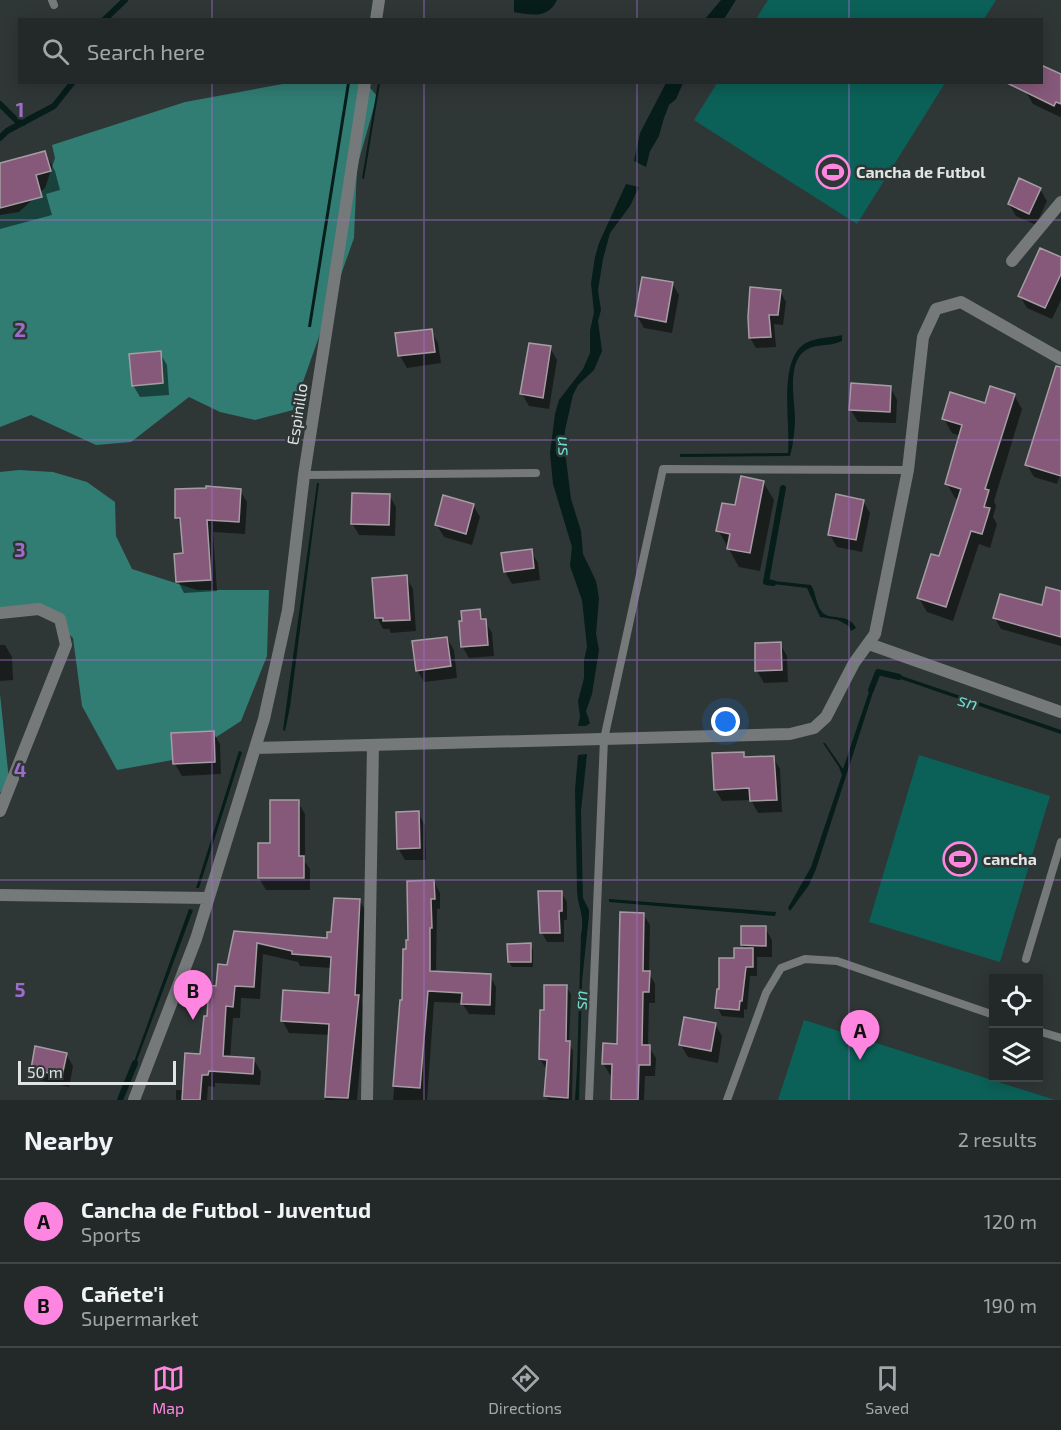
<!DOCTYPE html>
<meta charset="utf-8">
<style>
:root{--surface:#232928;--page:#2f3534;--text:#f1f3f6;--muted:#a3a6a8;--line:#404545;--accent:#fe85e0}
body{margin:0;font-family:"Exo 2",sans-serif;background:var(--page);color:var(--text)}
.controls{position:absolute;right:18px;bottom:18px;display:grid;overflow:hidden;border-radius:0px;box-shadow:0 3px 15px #0003}
.controls button{width:54px;height:54px;display:grid;place-items:center;padding:0;border:0;border-bottom:2px solid var(--line);background:var(--surface);color:var(--text);font:30px sans-serif}
.scale{position:absolute;left:18px;bottom:15px;width:158px;box-sizing:border-box;padding-left:6px;border:3px solid #e0e5e4;border-top:0;font-size:16px;line-height:21px;white-space:nowrap;color:#e0e5e4;-webkit-text-stroke:4px #2f3736;paint-order:stroke}
.you{position:absolute;left:726px;top:722px;width:21px;height:21px;margin:-15px;border:4px solid #fff;border-radius:50%;background:#1a73e8;box-shadow:0 0 0 9px #1a73e833}
.badge{display:grid;place-items:center;width:39px;height:39px;border-radius:50%;background:var(--accent);color:#111;font-size:20px;font-weight:700}
.pin{position:absolute;translate:-50% -50px;filter:drop-shadow(0 2px 3px #0008)}
.pin::after{content:'';position:absolute;top:32px;width:21px;height:18px;background:inherit;clip-path:polygon(0 0,100% 0,50% 100%)}
.list{margin:0;padding:0;list-style:none}
h2{display:flex;justify-content:space-between;align-items:center;height:78px;margin:0;padding:0 24px;font-size:26px}
h2 small{font-size:20px;font-weight:400;color:var(--muted)}
.list li{display:grid;grid-template-columns:39px 1fr auto;gap:18px;align-items:center;box-sizing:border-box;height:84px;padding:0 24px;border-top:2px solid var(--line)}
.list b{display:block;font-size:22px;white-space:nowrap}
.list p{margin:0;font-size:20px;white-space:nowrap;color:var(--muted)}
.list em{font-size:20px;font-style:normal;color:var(--muted)}
.icon{flex:none;width:33px;height:33px;fill:none;stroke:currentColor;stroke-width:2;stroke-linecap:round;stroke-linejoin:round}
.map{position:relative;flex:none;width:1061px;height:1100px;overflow:hidden}
.search{position:absolute;background:var(--surface);box-shadow:0 3px 15px #0003;left:18px;right:18px;top:18px;height:66px;display:flex;align-items:center;gap:15px;box-sizing:border-box;padding:0 21px;border-radius:0px;color:var(--muted);font-size:22px}
.sheet{height:246px;background:var(--surface)}
nav{display:flex;justify-content:space-around;align-items:center;box-sizing:border-box;height:84px;border-top:2px solid var(--line);background:var(--surface);font-size:16px;color:var(--muted)}
nav a{display:grid;justify-items:center;gap:3px}
nav .on{color:var(--accent)}
.map>svg:first-child{display:block}
.green{fill:#0b6158}
.forest{fill:#317c73}
.water{fill:#061d1a}
.shadow{fill:#0007}
.lines{fill:none;stroke-linecap:round;stroke-linejoin:round}
.stream{stroke:#061d1a;stroke-width:6}
.building{fill:#86597a;stroke:#a59da3;stroke-width:1.5}
.service{stroke:#757979;stroke-width:8}
.minor{stroke:#757979;stroke-width:12}
.grid{fill:none;stroke:#9e6dcc;stroke-width:1.5;stroke-opacity:0.55}
.labels{text-anchor:middle;stroke-width:5;stroke-linejoin:round;paint-order:stroke}
.poi-label{font-size:16px;font-weight:bold;fill:#e0e5e4;stroke:#2f3736;text-anchor:start}
.street-label{font-size:16px;fill:#e0e5e4;stroke:#2f3736}
.water-label{font-size:18px;font-style:italic;fill:#6cdcce;stroke:#2f3736}
.grid-label{font-size:20px;text-anchor:middle;font-weight:bold;fill:#9e6dcc;stroke:#2f3736;stroke-width:5;stroke-linejoin:round;paint-order:stroke}
</style>
<div class="map">
<svg width="1061" height="1100" viewBox="0 0 1061 1100">
<rect width="100%" height="100%" fill="#2f3736"/>
<!-- green -->
<path class="green" d="M768,0H996L984,19H756Z
M717,83V82L945,83L857,224L694,120Z
M919,755L1050,796L1000,962L869,922Z
M804,1020L1055,1100H778Z"/>
<!-- forest -->
<path class="forest" d="M288,83H366L377,96L357,167L354,238L293,410L255,420L220,412L189,397L131,442L96,445L31,415L0,427V215L19,212L45,188L55,158L52,145L185,102Z
M19,470L53,472L87,482L115,502L116,536L132,569L197,590H269L267,656L241,721L184,758L117,770L82,706L73,638L45,612L0,610V472Z
M0,694L9,780L0,793Z"/>
<!-- water -->
<path class="water" d="M514,0H557C548,19 532,15 514,12Z
M721,0H736L724,19H705Z
M347,83H350L311,327H308Z
M378,83H380L364,179L362,178Z
M666,83H683L676,99L669,105L664,118L659,136L650,151L646,167L634,161L640,133Z
M626,184L639,187L630,206L610,233L603,259L598,290L601,310L598,321L602,351L594,370L578,385L573,395L565,430L564,443L571,499L581,531L583,554L596,581L599,598L596,634L599,650L592,694L586,711L590,723L586,726H578L580,717L578,701L584,678V660L587,647L582,600L570,566L572,547L553,484L550,453L555,414L559,400L583,369L590,353V331L594,312L591,283L595,257L599,243Z
M842,335V341C830,347 817,343 806,350C785,363 796,404 795,423C794,434 793,446 790,456L680,457V454L788,453C791,425 777,359 806,343C817,337 830,338 842,335Z
M317,483H319L290,707L285,731L283,730Z
M764,580L811,585C816,593 816,605 822,612C829,621 848,612 856,628L851,631L849,626L838,620L820,617L807,588L764,583Z
M893,673L1061,730V734L892,676Z
M872,683H876L816,869L809,885L790,911L788,908L811,867L842,775L839,767L823,743H825L843,769Z
M239,751L242,752L199,888H196Z
M587,754L581,811L583,898L589,910V915L582,981L579,1100H575L577,1068L581,935C585,913 578,910 577,890L575,790L578,755Z
M609,899L776,912L775,916L609,902Z
M189,909L193,910L133,1071L131,1070Z"/>
<!-- shadow -->
<path class="shadow" d="M1061,76V116L1060,117L1033,104L1026,92L1042,82Z
M45,153L55,171L60,190L46,194L52,215L0,229V165Z
M1040,189L1047,201L1036,225L1016,216L1009,204Z
M1061,259V300L1052,319L1027,308L1020,296Z
M672,283L679,295L672,333L644,328L637,316Z
M780,291L786,302L783,325L774,324L776,347L756,348L750,338L749,317Z
M431,331L438,343L441,363L407,368L400,356Z
M550,348L557,360L549,409L529,406L522,394Z
M160,353L167,365L169,395L140,397L133,385Z
M891,388L897,400L896,423L858,422L851,410Z
M1014,395L1022,409L994,501L996,506L993,517L997,524L990,548L979,544L953,621L927,612L919,598L940,558L959,500L955,498L947,484L960,436L952,433L944,419Z
M1061,395V473L1057,484L1034,477L1027,465Z
M763,482L774,500L760,571L739,567L718,530L736,507Z
M240,490L247,502L245,534L213,532L217,591L184,593L178,581L184,555L182,527L177,518Z
M389,495L396,507L395,536L359,535L352,523Z
M863,501L870,513L862,552L837,547L830,535Z
M473,505L480,517L472,545L444,537L437,525Z
M531,551L538,563L540,580L512,584L505,572Z
M406,577L413,589L416,631L391,633L389,629H383L377,617Z
M1061,593V646L1001,629L995,618L1043,607Z
M479,611L492,633L494,656L469,658L462,646Z
M447,638L454,650L457,678L424,682L417,670Z
M780,644L787,656L788,682L764,683L757,671L756,645Z
M0,645H5L12,657L13,680L0,681Z
M213,732L220,744L221,774L182,776L175,764Z
M743,754L746,758L773,757L780,769L782,812L758,813L751,800L722,801L715,789Z
M298,802L305,814V862L310,869V890H266L259,878L272,844Z
M418,813L425,825L426,860H405L398,848Z
M434,882L440,893V909H437L436,973L490,976L496,987L495,1015L469,1014L462,1003L434,1002L427,1100H393L408,950Z
M540,892H561L567,902V920H564V942H547L542,933Z
M360,901L367,913L362,1003L365,1009L357,1100H325L330,1035L289,1033L282,1020L330,995L332,968L300,966L298,962L263,954L260,999L241,998L240,1018H233L230,1058L254,1060L261,1072L260,1085L215,1083V1087L208,1086L207,1100H176V1090H184L202,1056L208,1018L217,987L228,966L235,932L328,939Z
M643,914L650,925L649,973L655,984V1003H649L648,1046L656,1058L655,1076H645L644,1100H613V1075H610L603,1063L619,1046Z
M765,928L772,940V957H757V976H750L747,1010L744,1009V1018L722,1016L717,1007L735,959L745,950L742,945Z
M530,944L533,950V967H512L509,962Z
M566,987L571,994L569,1044L573,1051L572,1100H548L546,1096L548,1067H545L540,1059L545,1011Z
M715,1024L722,1036L718,1063L688,1057L681,1045Z
M66,1054L73,1066L69,1087L39,1080L32,1068Z"/>
<g class="lines">
<!-- stream -->
<path class="stream" d="M104,20L125,0
M0,104L17,121L23,123
M0,138L7,131L54,106L73,82
M773,583L766,582L783,488
M871,690L878,672L899,677
M120,1100L135,1063"/>
</g>
<!-- building -->
<path class="building" d="M1041,65L1061,74V104L1056,102L1054,106L1005,82H1041Z
M45,151L51,171L36,175L42,197L0,208V163Z
M1019,178L1041,188L1029,214L1008,204Z
M1040,248L1061,257V274L1045,308L1018,296Z
M642,277L673,282L666,322L635,316Z
M750,287L781,290L778,315H769L771,337L749,338L748,317Z
M432,329L435,352L398,356L395,333Z
M529,343L551,346L543,398L520,394Z
M161,351L163,383L132,386L129,354Z
M1056,366L1061,367V476L1025,465Z
M851,383L891,386L890,412L849,410Z
M990,386L1015,394L985,489L989,490L984,507L990,508L982,534L971,531L946,607L917,598L931,554L939,556L961,489L945,484L962,425L942,419L950,392L985,403Z
M741,476L764,481L750,553L727,549L730,534L716,531L722,503L735,505Z
M206,486L241,489L239,522L207,520L211,580L176,582L174,554L183,553L180,518H175V489L206,488Z
M352,493L390,494L389,525L351,524Z
M836,494L864,500L856,540L828,535Z
M443,495L474,504L466,534L435,525Z
M532,549L534,568L504,572L501,553Z
M407,575L410,620L383,621V618H375L372,578Z
M1046,587L1061,591V637L993,618L1000,594L1042,605Z
M480,609L481,619H486L488,645L461,647L459,621H462L461,611Z
M447,637L451,666L416,671L412,641Z
M781,642L782,670L755,671V643Z
M214,731L215,762L173,764L171,733Z
M744,752V757L774,756L777,800L750,801L749,788L714,790L712,753Z
M270,800H299V856H304V878H258V843H270Z
M419,811L420,848L397,849L396,812Z
M434,880L435,899H431L432,928H430V971L491,974L490,1005L461,1004L462,993L428,991L420,1088L393,1086L400,1000H402L403,949H406V940H408L407,881Z
M538,891H562V911H559L560,933H540Z
M334,898L360,899L355,995H359L348,1098L325,1097L329,1024L281,1021L283,990L329,993L331,957L292,954V951L257,943L254,987L235,986L233,1007L226,1006L223,1056L254,1058L253,1074L209,1071L208,1075H202L200,1100H182L185,1053L200,1054L204,1016H207L209,985L216,986L218,964L227,965L234,931L327,938V932H331Z
M620,912L644,913L643,971H650L649,992H643L642,1045H650V1065H639L638,1100H611L612,1064H602L603,1043L617,1044Z
M741,926H766V946L741,945Z
M531,943V962H508L507,944Z
M734,948H753V967H746L742,1001H740L739,1010L715,1008L717,989H719V958H734Z
M544,985H567L566,1041H570L568,1098L544,1096L547,1060L539,1059L540,1010H544Z
M684,1017L716,1023L711,1051L679,1045Z
M35,1046L67,1053L62,1076L31,1069Z"/>
<g class="lines">
<!-- service -->
<path class="service" d="M52,0L54,5
M304,475L536,473
M1026,959L1061,842
M1038,1031L1061,1038
M589,1100L604,739L663,469L908,470
M727,1100L766,993L781,968L805,959L837,961L994,1015"/>
<!-- minor -->
<path class="minor" d="M376,20L379,0
M1012,261L1061,202
M0,613L39,609L60,619L66,645L0,811
M869,644L1061,712
M256,748L790,734L814,728L826,717L854,663L875,634L908,470L923,337L936,309L961,302L1061,359
M0,895L208,898
M134,1100L196,939L264,719L288,610L304,475L365,82
M367,1100L373,745"/>
</g>
<!-- grid -->
<path class="grid" d="M212,0V20M424,0V20M637,0V20M849,0V20M212,82V1100M424,82V1100M637,82V1100M849,82V1100M0,220H1061M0,440H1061M0,660H1061M0,880H1061"/>
<!-- icons -->
<defs>
<g id="stadium-ring" transform="scale(1.725)"><circle r="9.5" fill="#2f3736" stroke="#fe85e0" stroke-width="1.5"/><path d="M0-5a6.5 5 0 1 0 0 10a6.5 5 0 1 0 0-10ZM-3.5-1.8h7v3.6h-7Z" fill="#fe85e0"/></g>
</defs>
<g fill-rule="evenodd">
<use href="#stadium-ring" x="833" y="172"/>
<use href="#stadium-ring" x="960" y="859"/>
</g>
<g class="labels">
<!-- poi labels -->
<g class="poi-label">
<text x="856" y="178">Cancha de Futbol</text>
<text x="983" y="865">cancha</text>
</g>
<!-- street labels -->
<g class="street-label">
<text transform="translate(297 414) rotate(-81)" y="6">Espinillo</text>
</g>
<!-- water labels -->
<g class="water-label">
<text transform="translate(561 446) rotate(-93)" y="6">sn</text>
<text transform="translate(968 702) rotate(18)" y="6">sn</text>
<text transform="translate(581 1000) rotate(-87)" y="6">sn</text>
</g>
</g>
<g class="grid-label">
<text x="20" y="117">1</text>
<text x="20" y="337">2</text>
<text x="20" y="557">3</text>
<text x="20" y="777">4</text>
<text x="20" y="997">5</text>
</g>
</svg>
<div class="controls">
<button><svg class="icon" aria-label="locate" viewBox="0 0 24 24"><circle cx="12" cy="12" r="6"/><path d="M12 2v4M12 18v4M2 12h4M18 12h4"/></svg></button>
<button><svg class="icon" aria-label="layers" viewBox="0 0 24 24"><path d="M12 4l9 5-9 5-9-5zM3 14l9 5 9-5"/></svg></button>
</div>
<div class="scale">50 m</div>
<div class="you"></div>
<div class="pin badge" style="left:860px;top:1060px">A</div>
<div class="pin badge" style="left:193px;top:1020px">B</div>
<div class="search"><svg class="icon" aria-label="search" viewBox="0 0 24 24"><circle cx="10" cy="10" r="6"/><path d="M15 15l6 6"/></svg>Search here</div>
</div>
<section class="sheet">
<h2>Nearby<small>2 results</small></h2>
<ul class="list">
<li><span class="badge">A</span><div><b>Cancha de Futbol - Juventud</b><p>Sports</p></div><em>120 m</em></li>
<li><span class="badge">B</span><div><b>Cañete'i</b><p>Supermarket</p></div><em>190 m</em></li>
</ul>
</section>
<nav>
<a class="on"><svg class="icon" aria-label="map" viewBox="0 0 24 24"><path d="M3 6l6-2 6 2 6-2v14l-6 2-6-2-6 2zM9 4v14M15 6v14"/></svg>Map</a>
<a><svg class="icon" aria-label="directions" viewBox="0 0 24 24"><path d="M12 3l9 9-9 9-9-9zM9 14v-3h6M13 9l2 2-2 2"/></svg>Directions</a>
<a><svg class="icon" aria-label="saved" viewBox="0 0 24 24"><path d="M7 4h10v16l-5-4-5 4z"/></svg>Saved</a>
</nav>
